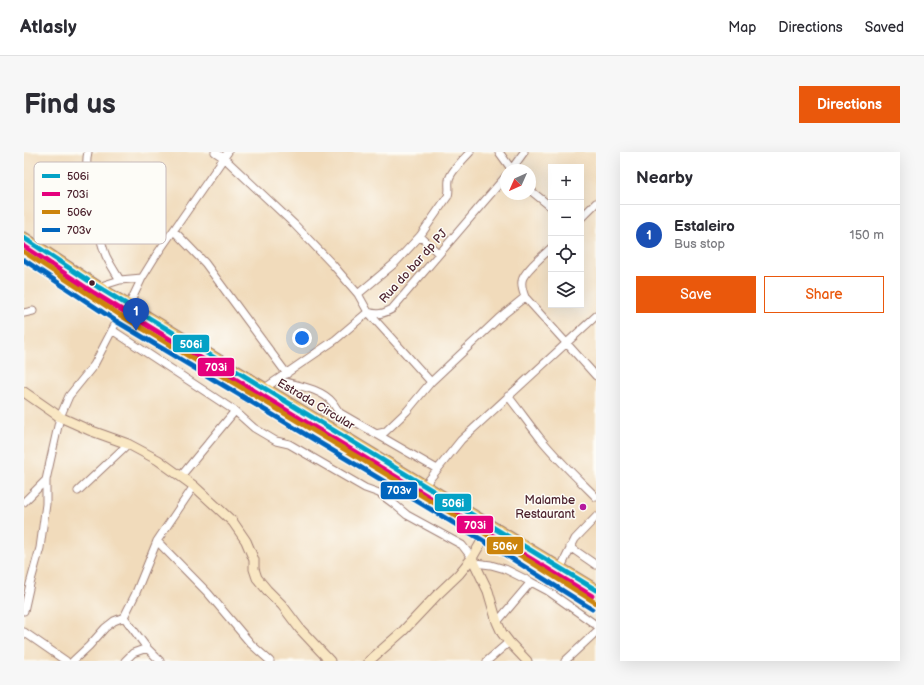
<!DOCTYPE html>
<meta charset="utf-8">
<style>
:root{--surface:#fff;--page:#f7f7f7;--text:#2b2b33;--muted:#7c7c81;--line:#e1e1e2;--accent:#ea580c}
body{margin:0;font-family:"Balsamiq Sans",sans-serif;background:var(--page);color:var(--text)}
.controls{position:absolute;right:12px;top:12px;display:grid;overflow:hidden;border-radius:0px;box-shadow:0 4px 16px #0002}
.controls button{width:36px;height:36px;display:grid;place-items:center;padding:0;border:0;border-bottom:1px solid var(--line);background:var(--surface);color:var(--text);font:20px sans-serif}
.compass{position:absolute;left:476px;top:12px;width:36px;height:36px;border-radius:50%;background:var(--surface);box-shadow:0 4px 16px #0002;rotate:225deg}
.you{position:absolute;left:278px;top:186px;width:14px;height:14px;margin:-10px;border:3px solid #fff;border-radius:50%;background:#1a73e8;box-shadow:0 0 0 6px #1a73e833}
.badge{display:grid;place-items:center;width:26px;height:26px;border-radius:50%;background:var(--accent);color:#fff;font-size:13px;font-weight:700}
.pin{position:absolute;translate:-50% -33px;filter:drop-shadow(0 1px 2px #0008)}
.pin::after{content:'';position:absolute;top:21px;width:14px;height:12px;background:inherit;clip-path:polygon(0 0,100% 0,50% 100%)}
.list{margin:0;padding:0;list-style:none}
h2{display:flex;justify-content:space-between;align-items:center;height:52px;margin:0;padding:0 16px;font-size:17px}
h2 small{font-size:13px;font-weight:400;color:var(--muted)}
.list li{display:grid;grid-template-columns:26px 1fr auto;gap:12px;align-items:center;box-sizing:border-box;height:60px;padding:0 16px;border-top:1px solid var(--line)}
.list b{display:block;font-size:15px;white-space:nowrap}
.list p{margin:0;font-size:13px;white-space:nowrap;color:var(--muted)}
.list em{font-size:13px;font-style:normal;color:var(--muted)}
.actions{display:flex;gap:8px;padding:12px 16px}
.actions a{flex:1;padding:9px 0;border:1px solid var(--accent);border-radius:0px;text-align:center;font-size:14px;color:var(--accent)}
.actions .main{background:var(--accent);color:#fff}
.icon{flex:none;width:22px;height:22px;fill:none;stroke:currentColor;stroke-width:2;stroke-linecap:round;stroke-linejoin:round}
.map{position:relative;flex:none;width:572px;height:509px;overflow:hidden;border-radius:0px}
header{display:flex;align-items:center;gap:24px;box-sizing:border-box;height:56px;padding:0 20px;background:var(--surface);border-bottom:1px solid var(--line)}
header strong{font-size:19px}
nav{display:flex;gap:22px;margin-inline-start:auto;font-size:14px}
.intro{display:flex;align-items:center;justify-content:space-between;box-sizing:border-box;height:96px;padding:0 24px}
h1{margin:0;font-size:28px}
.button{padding:10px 18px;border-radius:0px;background:var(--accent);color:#fff;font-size:14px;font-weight:700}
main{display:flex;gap:24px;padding:0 24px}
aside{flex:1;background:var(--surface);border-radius:0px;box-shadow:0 4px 16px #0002}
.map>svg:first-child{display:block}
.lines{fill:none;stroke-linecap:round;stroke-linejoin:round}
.street-casing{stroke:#9e7d73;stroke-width:9}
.secondary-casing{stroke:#9e7d73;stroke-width:11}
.primary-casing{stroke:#9e7d73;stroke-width:13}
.street{stroke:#fff;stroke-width:7}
.secondary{stroke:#f9e7c3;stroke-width:9}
.primary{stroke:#efc469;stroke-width:11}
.bus-1-casing{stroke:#fdfcf7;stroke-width:8}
.bus-2-casing{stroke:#fdfcf7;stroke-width:8}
.bus-3-casing{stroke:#fdfcf7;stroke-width:8}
.bus-4-casing{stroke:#fdfcf7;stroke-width:8}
.bus-1{stroke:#04a2c6;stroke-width:5}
.bus-2{stroke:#e5007d;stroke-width:5}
.bus-3{stroke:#cc840b;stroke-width:5}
.bus-4{stroke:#0065bd;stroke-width:5}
.bus-dot{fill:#4a1f2b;stroke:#fdfcf7;stroke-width:1.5}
.poi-dot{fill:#b5179e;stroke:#fdfcf7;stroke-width:1.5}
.labels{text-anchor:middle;stroke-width:3;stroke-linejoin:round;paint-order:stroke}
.street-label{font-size:12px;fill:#4a1f2b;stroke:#fdfcf7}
.poi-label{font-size:12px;fill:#4a1f2b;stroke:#fdfcf7;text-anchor:end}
.key{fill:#fdfcf7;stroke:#c7baba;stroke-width:1}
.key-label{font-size:11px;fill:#4a1f2b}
.line-badge{stroke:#fdfcf7;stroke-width:1.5}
.badge-label{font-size:11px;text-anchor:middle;font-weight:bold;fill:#fff}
</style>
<header>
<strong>Atlasly</strong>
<nav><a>Map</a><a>Directions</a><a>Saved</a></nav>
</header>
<div class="intro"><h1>Find us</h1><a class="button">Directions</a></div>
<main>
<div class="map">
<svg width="572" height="509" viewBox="0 0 572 509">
<rect width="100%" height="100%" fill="#fdfcf7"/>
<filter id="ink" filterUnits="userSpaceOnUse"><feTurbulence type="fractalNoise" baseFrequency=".025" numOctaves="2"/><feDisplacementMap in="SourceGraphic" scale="8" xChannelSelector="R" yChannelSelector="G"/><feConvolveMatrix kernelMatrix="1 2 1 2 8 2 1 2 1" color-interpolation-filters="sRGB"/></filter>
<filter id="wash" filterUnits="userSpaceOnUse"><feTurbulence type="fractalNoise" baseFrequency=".012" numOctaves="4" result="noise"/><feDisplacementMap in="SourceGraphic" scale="16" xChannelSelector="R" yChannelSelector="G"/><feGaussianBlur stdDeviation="0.9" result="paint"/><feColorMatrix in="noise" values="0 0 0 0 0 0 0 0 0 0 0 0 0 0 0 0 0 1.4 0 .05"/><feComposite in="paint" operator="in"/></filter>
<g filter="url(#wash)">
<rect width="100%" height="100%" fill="#f1dbbb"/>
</g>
<g filter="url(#ink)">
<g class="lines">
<!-- street casing -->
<g class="street-casing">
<path id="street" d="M64,0C60,15 67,28 70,43C73,63 74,85 82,104C86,112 91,120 96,128
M191,0L200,6L270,72L309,113L334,142L344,160L407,230
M475,0L488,18
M487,18L500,0
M506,38L527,55
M557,66L572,51
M150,79L181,111L263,222
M396,84L415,102
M527,96C520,103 499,120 498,129C497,135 499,140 501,145L572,224
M74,135L96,128L118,126
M334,142L371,111L396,84L424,44C426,38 424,34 425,28C426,20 440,7 446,0
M105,153L118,126L131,105L204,0
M0,161L9,159
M88,178L211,259L230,276L252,289L265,292L341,336L355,341L370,352L383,363L438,393L448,406
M254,228C271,233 297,236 309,251C311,254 313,258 316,261L413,317
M241,236L311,188L344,160C354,163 359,162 368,157L482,24
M484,244C495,258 505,272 516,286C533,307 553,326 572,345
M352,282L361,280L383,259L407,230L475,166L501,145
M157,324L211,259
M401,333L437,288L572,164
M54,339L104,292
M0,350L22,328
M133,389L184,441L227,492L246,509
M546,395L572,413
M451,411L467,413L481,417L507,430L524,439L572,473
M537,415L551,387L572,365
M0,459L6,432L16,396L22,352V328L36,265L45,244L70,213L96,163
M100,465L123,496
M473,470L507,430
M0,480L42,509
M49,509L65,494L81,476L90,469L100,465L111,443L133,389L170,334
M101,509L109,501L123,496L136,509
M463,509L485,490
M541,509L572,480"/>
</g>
<!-- secondary casing -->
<g class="secondary-casing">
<path id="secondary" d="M0,240L36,265L65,278L104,292L134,308L170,334L209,370L222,389L230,408V417L233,426L243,438L258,453L276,477L306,509
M448,406L464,439L473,470L478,481L485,490L503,509
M345,509L379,479L413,443L435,422L448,406L462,382"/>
</g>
<!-- primary casing -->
<g class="primary-casing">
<path id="primary" d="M0,86L74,135L572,438
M0,100L96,163L462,382L572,451"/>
</g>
<!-- street -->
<use href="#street" class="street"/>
<!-- secondary -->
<use href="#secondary" class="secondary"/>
<!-- primary -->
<use href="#primary" class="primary"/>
<!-- bus-1 casing -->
<g class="bus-1-casing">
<path id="bus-1" d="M0,86L74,135L572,438"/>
</g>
<!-- bus-2 casing -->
<g class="bus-2-casing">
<path id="bus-2" d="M0,94L70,141L568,444"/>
</g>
<!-- bus-3 casing -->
<g class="bus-3-casing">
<path id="bus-3" d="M0,100L96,163L462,382L572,451"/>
</g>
<!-- bus-4 casing -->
<g class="bus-4-casing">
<path id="bus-4" d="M0,108L92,169L458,388L568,457"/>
</g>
<!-- bus-1 -->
<use href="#bus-1" class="bus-1"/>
<!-- bus-2 -->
<use href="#bus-2" class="bus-2"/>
<!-- bus-3 -->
<use href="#bus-3" class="bus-3"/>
<!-- bus-4 -->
<use href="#bus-4" class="bus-4"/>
</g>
</g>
<!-- markers -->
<circle class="bus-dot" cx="68" cy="131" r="3.5"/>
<circle class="poi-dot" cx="559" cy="355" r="4"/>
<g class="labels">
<!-- street labels -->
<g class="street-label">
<text transform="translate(389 114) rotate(-48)" y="4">Rua do bar dp PJ</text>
<text transform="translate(292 252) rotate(31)" y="4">Estrada Circular</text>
</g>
<!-- poi labels -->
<g class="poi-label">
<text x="551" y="352">Malambe<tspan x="551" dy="14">Restaurant</tspan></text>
</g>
</g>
<!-- legend -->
<rect x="10" y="10" width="132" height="82" rx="6" class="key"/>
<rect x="18" y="22" width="18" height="4" fill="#04a2c6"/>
<rect x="18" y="40" width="18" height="4" fill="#e5007d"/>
<rect x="18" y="58" width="18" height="4" fill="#cc840b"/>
<rect x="18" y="76" width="18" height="4" fill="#0065bd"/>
<g class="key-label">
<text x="43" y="28">506i</text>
<text x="43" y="46">703i</text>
<text x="43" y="64">506v</text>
<text x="43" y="82">703v</text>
</g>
<g class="line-badge">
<rect x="148" y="182" width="38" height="19" rx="4" fill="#04a2c6"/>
<rect x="173" y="205" width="38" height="20" rx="4" fill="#e5007d"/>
<rect x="356" y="329" width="38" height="19" rx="4" fill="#0065bd"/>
<rect x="410" y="341" width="38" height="19" rx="4" fill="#04a2c6"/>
<rect x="432" y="363" width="38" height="19" rx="4" fill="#e5007d"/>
<rect x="462" y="384" width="38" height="19" rx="4" fill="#cc840b"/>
</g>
<g class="badge-label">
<text x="167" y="196">506i</text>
<text x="192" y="219">703i</text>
<text x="375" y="342">703v</text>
<text x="429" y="355">506i</text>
<text x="451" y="377">703i</text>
<text x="481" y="398">506v</text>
</g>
</svg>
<div class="controls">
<button>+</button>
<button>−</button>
<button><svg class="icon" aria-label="locate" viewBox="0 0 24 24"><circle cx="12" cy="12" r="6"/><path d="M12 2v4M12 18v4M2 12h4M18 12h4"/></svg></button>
<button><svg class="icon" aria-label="layers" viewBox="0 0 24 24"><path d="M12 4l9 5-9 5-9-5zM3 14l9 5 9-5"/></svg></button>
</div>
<svg class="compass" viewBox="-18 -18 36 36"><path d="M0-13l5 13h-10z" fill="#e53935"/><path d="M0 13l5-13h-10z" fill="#7c7c81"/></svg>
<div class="you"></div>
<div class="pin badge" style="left:112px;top:179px;background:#1a4fb4">1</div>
</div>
<aside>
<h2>Nearby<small></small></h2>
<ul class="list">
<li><span class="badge" style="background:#1a4fb4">1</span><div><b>Estaleiro</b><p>Bus stop</p></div><em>150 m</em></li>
</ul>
<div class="actions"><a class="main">Save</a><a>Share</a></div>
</aside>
</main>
